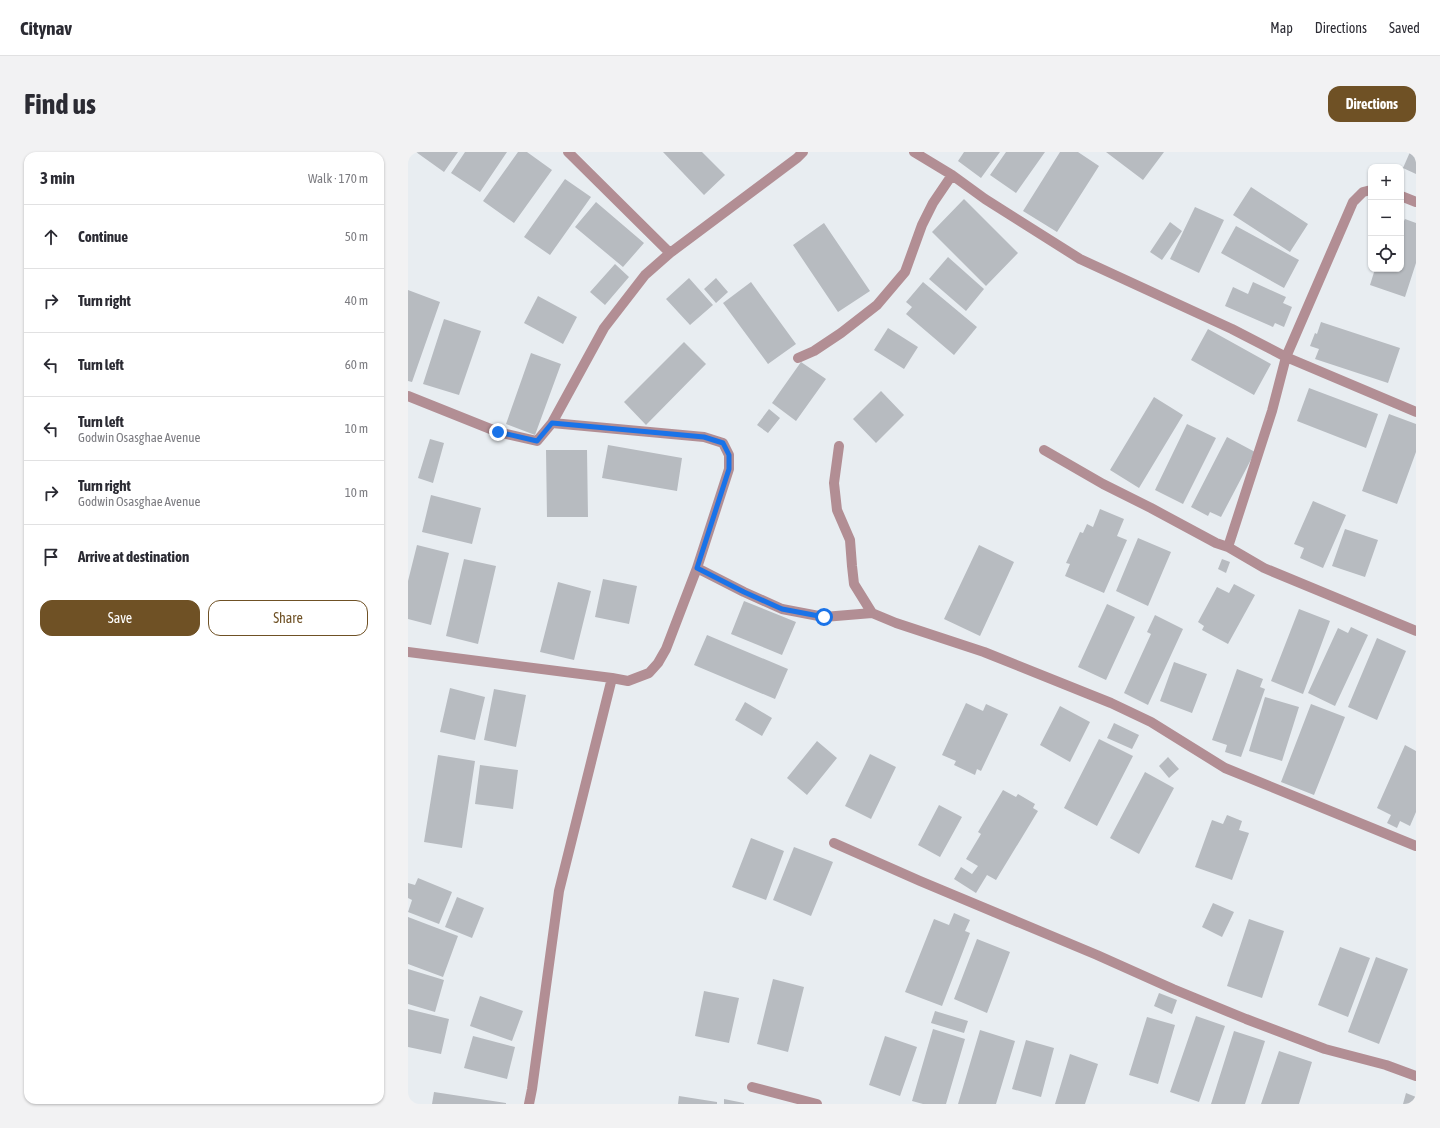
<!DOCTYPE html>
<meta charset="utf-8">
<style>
:root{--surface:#fff;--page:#f2f2f3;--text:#2b2b33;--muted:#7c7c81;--line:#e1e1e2;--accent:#6f5125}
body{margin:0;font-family:"Asap Condensed",sans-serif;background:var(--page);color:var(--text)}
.controls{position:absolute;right:12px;top:12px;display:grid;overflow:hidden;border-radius:8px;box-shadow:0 1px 3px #0004}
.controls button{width:36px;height:36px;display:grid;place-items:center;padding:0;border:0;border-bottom:1px solid var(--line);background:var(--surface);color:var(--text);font:20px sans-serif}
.stop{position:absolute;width:12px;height:12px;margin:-9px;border:3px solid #1a73e8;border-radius:50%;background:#fff}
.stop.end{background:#1a73e8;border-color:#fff;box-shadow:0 1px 4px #0008}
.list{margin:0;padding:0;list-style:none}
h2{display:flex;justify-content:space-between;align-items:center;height:52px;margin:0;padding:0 16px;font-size:17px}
h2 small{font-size:13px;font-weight:400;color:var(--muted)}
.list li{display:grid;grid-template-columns:26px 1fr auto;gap:12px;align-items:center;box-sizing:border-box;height:64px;padding:0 16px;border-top:1px solid var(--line)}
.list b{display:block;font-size:15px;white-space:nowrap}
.list p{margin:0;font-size:13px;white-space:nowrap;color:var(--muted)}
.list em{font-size:13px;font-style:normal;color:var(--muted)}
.actions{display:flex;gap:8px;padding:12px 16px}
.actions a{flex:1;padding:9px 0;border:1px solid var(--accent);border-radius:12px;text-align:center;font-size:14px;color:var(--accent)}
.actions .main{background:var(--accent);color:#fff}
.icon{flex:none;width:22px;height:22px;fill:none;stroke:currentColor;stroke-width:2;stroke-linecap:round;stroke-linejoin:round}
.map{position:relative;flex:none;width:1008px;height:952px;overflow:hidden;border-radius:12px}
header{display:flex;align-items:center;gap:24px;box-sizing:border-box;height:56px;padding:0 20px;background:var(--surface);border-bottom:1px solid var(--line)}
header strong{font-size:19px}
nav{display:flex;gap:22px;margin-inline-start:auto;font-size:14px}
.intro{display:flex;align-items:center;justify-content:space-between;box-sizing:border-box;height:96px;padding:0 24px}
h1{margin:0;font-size:28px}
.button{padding:10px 18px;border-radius:12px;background:var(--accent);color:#fff;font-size:14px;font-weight:700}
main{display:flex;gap:24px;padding:0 24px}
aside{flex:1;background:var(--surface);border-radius:12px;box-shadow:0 1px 3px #0004}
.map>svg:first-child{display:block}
.building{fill:#b7bbc0}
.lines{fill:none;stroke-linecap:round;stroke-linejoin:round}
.street{stroke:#b28e94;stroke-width:10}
.route{stroke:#1a73e8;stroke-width:5}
</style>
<header>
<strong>Citynav</strong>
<nav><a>Map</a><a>Directions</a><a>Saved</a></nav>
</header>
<div class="intro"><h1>Find us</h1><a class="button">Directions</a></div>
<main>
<aside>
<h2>3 min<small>Walk · 170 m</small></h2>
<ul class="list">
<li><svg class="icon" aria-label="ahead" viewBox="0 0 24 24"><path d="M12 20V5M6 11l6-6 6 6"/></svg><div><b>Continue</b></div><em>50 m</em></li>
<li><svg class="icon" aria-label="right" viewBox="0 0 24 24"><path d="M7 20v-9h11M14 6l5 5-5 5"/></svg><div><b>Turn right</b></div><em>40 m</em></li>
<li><svg class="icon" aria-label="left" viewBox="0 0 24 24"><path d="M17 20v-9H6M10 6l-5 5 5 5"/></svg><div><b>Turn left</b></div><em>60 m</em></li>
<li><svg class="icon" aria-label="left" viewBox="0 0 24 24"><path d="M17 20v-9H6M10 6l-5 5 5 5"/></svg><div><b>Turn left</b><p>Godwin Osasghae Avenue</p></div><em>10 m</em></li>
<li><svg class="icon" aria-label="right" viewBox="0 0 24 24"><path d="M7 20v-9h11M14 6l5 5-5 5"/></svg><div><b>Turn right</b><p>Godwin Osasghae Avenue</p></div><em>10 m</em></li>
<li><svg class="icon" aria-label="arrive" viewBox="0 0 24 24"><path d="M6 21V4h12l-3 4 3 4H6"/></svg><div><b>Arrive at destination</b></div></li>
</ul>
<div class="actions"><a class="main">Save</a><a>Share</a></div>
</aside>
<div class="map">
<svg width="1008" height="952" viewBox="0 0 1008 952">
<rect width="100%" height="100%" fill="#e8edf1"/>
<!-- building -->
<path class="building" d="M8,0H50L36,20Z
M57,0H99L72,40L43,21Z
M110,0H119L144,18L106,71L75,49Z
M255,0H294L317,23L296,43Z
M556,0H592L573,26L550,9Z
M598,0H637L608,41L582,23Z
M652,0H670L691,14L649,80L615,59Z
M698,0H756L735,28Z
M1002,0H1008V22L995,16Z
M157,27L183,45L142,103L116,85Z
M843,35L900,72L882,100L825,63Z
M556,47L610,101L578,134L524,80Z
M188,50L236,91L215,115L167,75Z
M787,55L816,68L791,121L762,107Z
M997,67L1008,71V111L997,145L962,133L967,117H993V70L995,71Z
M762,70L774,79L754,108L742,100Z
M416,71L462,139L430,160L385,93Z
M828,74L891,108L876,136L813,101Z
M540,105L576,137L558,159L521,127Z
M207,112L221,125L197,153L182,140Z
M281,126L305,153L282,173L258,147Z
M308,126L320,140L308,151L296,137Z
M343,130L388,192L360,212L315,151Z
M515,130L569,175L546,203L498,162L504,155L498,150Z
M845,130L878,145L875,151L884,155L876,175L867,171L865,175L817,154L825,135L840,142Z
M0,138L32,150L4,230L0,229Z
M130,144L169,165L155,192L116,171Z
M36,167L73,179L51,243L15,232Z
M913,170L992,196L980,231L907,207L911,197L902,194L907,181L909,182Z
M480,176L510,195L496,217L466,198Z
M800,177L863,212L846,243L783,208Z
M276,190L298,212L238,273L216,250Z
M123,201L153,212L127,283L98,272Z
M393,210L418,227L388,269L364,251Z
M901,236L970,262L958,296L889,269Z
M473,239L496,263L468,291L445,267Z
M746,245L775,263L731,336L702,318Z
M361,257L372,266L360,281L349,273Z
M981,262L1008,272V300L989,352L954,339Z
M779,272L808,286L775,352L747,338Z
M819,285L847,300L813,365L802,360L800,364L783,355Z
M22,287L36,291L25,331L10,326Z
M200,293L274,306L269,339L194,326Z
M138,298H179L180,365H139Z
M23,343L73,356L64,392L14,380Z
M905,349L938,363L915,416L892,406L896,396L886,392Z
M692,357L716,367L709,384L719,388L696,441L657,424L662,412L658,411L672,380L675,381L679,372L685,375Z
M937,377L970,388L957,425L924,414Z
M730,386L763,400L740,454L708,439Z
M9,393L41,401L23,473L0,467V429Z
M571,393L606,410L572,484L536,467Z
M56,407L88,414L70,492L38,484Z
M814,407L822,410L818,421L810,417Z
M195,427L229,434L221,472L187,465Z
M150,430L183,439L166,508L132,500Z
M826,432L847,443L820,492L794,478L796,474L790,470L809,435L821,441Z
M336,449L388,470L374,503L323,482Z
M699,452L727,465L698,528L670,515Z
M891,457L922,469L895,542L863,529Z
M747,463L775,477L740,553L716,541L743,482L739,480Z
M943,475L960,483L927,554L900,541L930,476L940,481Z
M299,483L380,517L367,547L286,513Z
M969,486L998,499L969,568L940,555Z
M766,510L799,522L784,561L752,549Z
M829,517L855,527L852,535L857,537L833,605L817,600L819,593L804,588Z
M42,536L77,545L67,588L32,580Z
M86,537L118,543L108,595L76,588Z
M857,545L891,555L874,609L841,599Z
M337,550L364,566L354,584L327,568Z
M558,551L575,559L578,552L600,562L573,619L569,617L567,623L546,613L548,609L534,603Z
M903,552L937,565L906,643L873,630Z
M652,554L682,570L662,610L632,593Z
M706,571L731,583L724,597L699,586Z
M691,587L725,604L689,674L656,656Z
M409,589L429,606L399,643L379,626Z
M997,593L1008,599V660L1002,674L992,669L989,676L979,671L983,663L969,656Z
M462,602L488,615L463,667L437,654Z
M30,603L67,609L54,696L16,690Z
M760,605L771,617L761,626L751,614Z
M72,613L110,618L105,657L67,652Z
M737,620L766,636L731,702L702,686Z
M595,638L608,645L610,642L627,652L625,656L630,659L588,728L579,723L568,741L546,727L553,715L564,722L570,714L558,707L573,682L570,680Z
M531,653L554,665L532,705L510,693Z
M819,663L834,669L831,678L841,681L824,728L787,715L804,668L815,672Z
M343,686L376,699L358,748L324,735Z
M386,695L425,710L403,764L365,748Z
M10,726L44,740L31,772L0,760L4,748L0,746V731L7,733Z
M49,745L76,756L64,786L37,775Z
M805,751L826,760L814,785L794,775Z
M546,761L562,768L557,779L562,781L534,854L497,840L526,767L541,773Z
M0,765L50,784L35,825L0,812Z
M841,767L876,779L854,846L819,834Z
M569,787L602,800L579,861L546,847Z
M932,795L962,806L940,865L910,853Z
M968,805L1000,817L971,892L940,880Z
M0,817L36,828L27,860L0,852Z
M365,827L396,835L380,900L349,892Z
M296,839L331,846L321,891L287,884Z
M751,841L769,848L764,862L746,854Z
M72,844L115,859L104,889L62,874Z
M0,857L41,867L33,902L0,895Z
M527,859L560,869L556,881L523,871Z
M788,864L817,874L791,950L762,940Z
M739,865L767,873L750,932L721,923Z
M525,877L557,887L538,952H515L504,949Z
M572,878L607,889L588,952H550Z
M826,879L857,889L837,952H803Z
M65,884L107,895L99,927L56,916Z
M477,884L509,895L492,944L461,933Z
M618,888L646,896L633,945L604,937Z
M871,899L904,910L891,952H853Z
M662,902L690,912L677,952H647Z
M26,940L98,951V952H24Z
M998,941L1008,945V952H995Z
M271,944L309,950V952H270Z
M316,947L336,951V952H316Z"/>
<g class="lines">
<!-- street -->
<path class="street" d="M160,0L262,101
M506,0L544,23L577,47L672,107L824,177L878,205L1008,260
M993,44L1008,50
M390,206L406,199L433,181L469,153L497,120L514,73L525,51L544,23
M0,244L90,280L129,289L144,271L196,176L237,123L262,101L389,6L395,0
M144,271L296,285L315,291L321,303V317L289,416L258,497L250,511L241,521L220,529L204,526
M431,294L426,331L429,358L442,388L444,414L446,432L464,461
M636,298L695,332L743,356L808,391L820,395L856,416L1008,479
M820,395L864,259L878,205L945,50L955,40L963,38
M289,416L336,440L374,457L416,465L464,461L488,471L576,500L703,551L743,570L817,616L1008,694
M0,500L204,526L151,739L124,937L121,952
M426,691L512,729L689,803L765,837L838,867L917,897L978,913L1008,924
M344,935L409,952"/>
</g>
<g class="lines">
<!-- route -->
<path class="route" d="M90,280L129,289L144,271L296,285L315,291L321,303V317L289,416L336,440L374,457L416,465"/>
</g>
</svg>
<div class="controls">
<button>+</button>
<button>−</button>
<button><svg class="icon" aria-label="locate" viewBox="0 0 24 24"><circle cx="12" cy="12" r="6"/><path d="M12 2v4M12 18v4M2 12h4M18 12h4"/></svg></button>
</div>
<div class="stop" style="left:416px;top:465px"></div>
<div class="stop end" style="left:90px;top:280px"></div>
</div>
</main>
